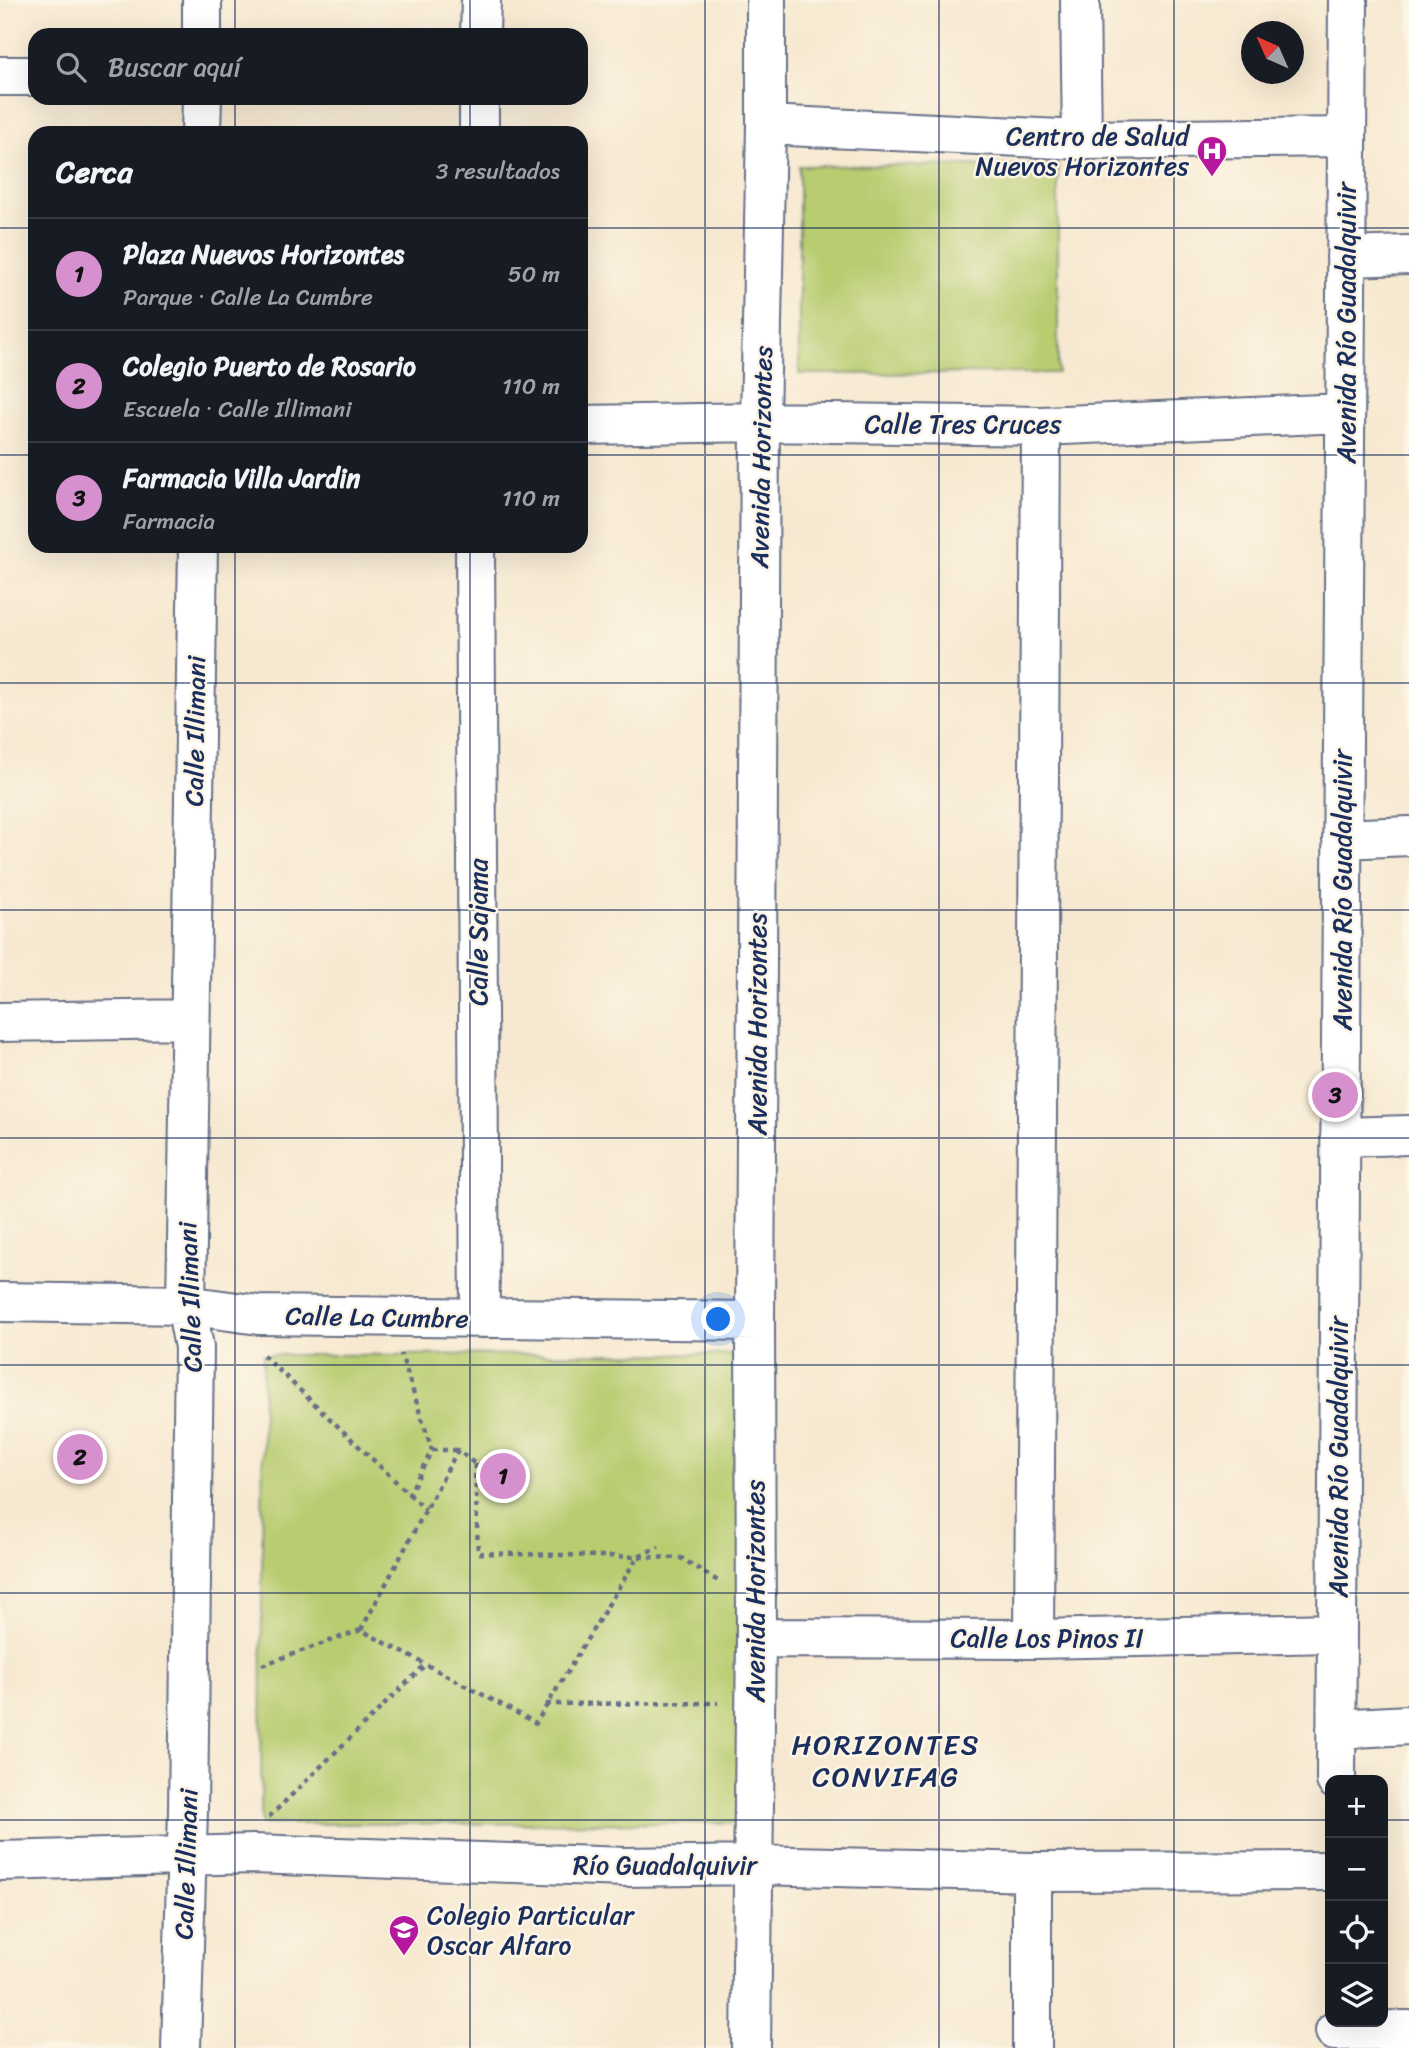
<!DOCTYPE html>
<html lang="es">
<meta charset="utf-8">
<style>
:root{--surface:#171b24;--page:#20242c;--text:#f1f3f6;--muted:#9ea1a6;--line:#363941;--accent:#d690ce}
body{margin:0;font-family:Sriracha,sans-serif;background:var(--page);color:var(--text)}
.controls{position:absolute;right:21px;bottom:21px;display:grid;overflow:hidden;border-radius:14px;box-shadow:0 7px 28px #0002}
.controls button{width:63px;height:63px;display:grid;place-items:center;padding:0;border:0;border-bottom:2px solid var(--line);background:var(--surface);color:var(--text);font:35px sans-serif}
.compass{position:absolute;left:1241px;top:21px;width:63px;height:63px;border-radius:50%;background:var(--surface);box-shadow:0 7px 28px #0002;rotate:315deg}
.you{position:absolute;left:719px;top:1320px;width:24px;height:24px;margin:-18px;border:5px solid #fff;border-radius:50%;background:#1a73e8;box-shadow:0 0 0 10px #1a73e833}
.badge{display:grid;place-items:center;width:46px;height:46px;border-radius:50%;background:var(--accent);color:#111;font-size:23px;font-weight:700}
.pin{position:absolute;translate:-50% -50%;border:4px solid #fff;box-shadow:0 2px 7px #0006}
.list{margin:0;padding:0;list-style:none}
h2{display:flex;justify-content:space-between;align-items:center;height:91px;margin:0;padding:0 28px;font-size:30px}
h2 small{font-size:23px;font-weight:400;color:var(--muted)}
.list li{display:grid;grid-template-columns:46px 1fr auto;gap:21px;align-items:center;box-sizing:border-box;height:112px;padding:0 28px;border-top:2px solid var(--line)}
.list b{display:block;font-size:26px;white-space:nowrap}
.list p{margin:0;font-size:23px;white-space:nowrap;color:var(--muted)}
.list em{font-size:23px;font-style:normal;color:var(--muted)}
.icon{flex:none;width:38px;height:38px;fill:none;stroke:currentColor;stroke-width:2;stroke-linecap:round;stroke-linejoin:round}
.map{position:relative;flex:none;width:1409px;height:2048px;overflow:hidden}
.search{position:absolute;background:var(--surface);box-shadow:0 7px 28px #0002;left:28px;top:28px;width:560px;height:77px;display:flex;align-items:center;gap:18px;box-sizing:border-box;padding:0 24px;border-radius:21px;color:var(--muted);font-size:26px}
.panel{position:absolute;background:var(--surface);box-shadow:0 7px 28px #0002;left:28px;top:126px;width:560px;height:427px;border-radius:21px}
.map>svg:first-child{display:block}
.green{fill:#b8cc70;stroke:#6a7e67;stroke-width:2}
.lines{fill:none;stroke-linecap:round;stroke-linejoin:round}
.minor-casing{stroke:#687086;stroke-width:42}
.path{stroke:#687086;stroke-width:4.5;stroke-dasharray:5 5;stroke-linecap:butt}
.minor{stroke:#fff;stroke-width:38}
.grid{fill:none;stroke:#1b2f5e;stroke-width:2;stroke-opacity:0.55}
.labels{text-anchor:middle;stroke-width:5;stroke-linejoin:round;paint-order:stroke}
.poi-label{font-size:26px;fill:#1b2f5e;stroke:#fcf5e5;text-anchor:end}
.street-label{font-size:26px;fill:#1b2f5e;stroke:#fcf5e5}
.neighbourhood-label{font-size:28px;letter-spacing:2px;fill:#1b2f5e;stroke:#fcf5e5}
</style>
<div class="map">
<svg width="1409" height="2048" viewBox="0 0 1409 2048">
<rect width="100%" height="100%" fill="#fcf5e5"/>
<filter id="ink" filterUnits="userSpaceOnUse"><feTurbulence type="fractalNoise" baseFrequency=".0143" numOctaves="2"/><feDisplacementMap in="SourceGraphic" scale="14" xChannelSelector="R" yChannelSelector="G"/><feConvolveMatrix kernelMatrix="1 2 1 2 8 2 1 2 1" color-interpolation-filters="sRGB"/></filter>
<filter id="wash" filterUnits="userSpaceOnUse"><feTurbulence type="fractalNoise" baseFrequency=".00686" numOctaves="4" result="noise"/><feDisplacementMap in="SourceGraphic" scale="28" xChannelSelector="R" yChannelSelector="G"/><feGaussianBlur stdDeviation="1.57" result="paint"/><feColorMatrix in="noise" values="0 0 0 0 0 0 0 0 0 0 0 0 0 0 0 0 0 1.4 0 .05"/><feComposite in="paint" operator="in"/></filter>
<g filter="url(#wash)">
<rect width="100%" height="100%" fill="#f7e9d1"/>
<!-- green -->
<path class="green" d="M1058,165V373L799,374V166Z
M745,1354L743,1823L261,1824L263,1355Z"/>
</g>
<g filter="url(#ink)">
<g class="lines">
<!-- minor casing -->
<g class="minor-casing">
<path id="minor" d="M202,0V35
M1080,0L1082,140
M480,35L481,0
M0,76H35
M766,125L1082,140L1347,137
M201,133L202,98
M479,133V98
M1346,257L1409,255
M581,425L760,422L1041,426L1345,413
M475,546L480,1318
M1342,839L1409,836
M0,1022L189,1019
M1340,1137L1409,1135
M0,1302L186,1305L259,1315L755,1321
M756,1638L1034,1639L1337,1633
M1034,1639L1041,426
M1336,1729L1409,1725
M1336,1780L1348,0
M0,1861L253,1854L626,1867L753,1865L1032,1872L1330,1871
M1335,2031L1409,2030
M181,2048L188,1810L194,1347L186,1305L198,546
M751,2048L756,1638L755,1321L760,422L766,125V0
M1032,2048V1872"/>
</g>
<!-- path -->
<path class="path" d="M263,1355L409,1494L432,1450L401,1354
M432,1450H458
M475,1464L478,1553L681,1558L718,1581
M409,1494L426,1510
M361,1630L458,1450L475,1464L498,1469
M262,1665L361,1630L536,1723L638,1556L659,1547
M546,1704L718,1703
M269,1817L426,1664"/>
<!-- minor -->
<use href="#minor" class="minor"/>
</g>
</g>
<!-- grid -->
<path class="grid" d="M235,0V35M470,0V35M705,0V2048M939,0V2048M1174,0V2048M235,98V133M470,98V133M0,228H35M581,228H1409M0,455H35M581,455H1409M235,546V2048M470,546V2048M0,683H1409M0,910H1409M0,1138H1409M0,1365H1409M0,1593H1409M0,1820H1330M1383,1820H1409"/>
<!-- icons -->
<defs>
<g id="hospital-pin" transform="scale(1.575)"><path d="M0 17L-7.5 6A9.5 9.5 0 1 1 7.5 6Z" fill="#b5179e" stroke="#fcf5e5"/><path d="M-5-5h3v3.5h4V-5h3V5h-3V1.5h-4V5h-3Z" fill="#fff"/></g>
<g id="school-pin" transform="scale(1.575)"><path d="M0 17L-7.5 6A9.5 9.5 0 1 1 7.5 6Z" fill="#b5179e" stroke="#fcf5e5"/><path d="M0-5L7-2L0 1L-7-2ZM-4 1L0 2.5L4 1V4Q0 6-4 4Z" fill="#fff"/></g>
</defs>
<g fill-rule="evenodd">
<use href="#hospital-pin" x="1212" y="151"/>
<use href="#school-pin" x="404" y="1930"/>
</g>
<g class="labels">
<!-- poi labels -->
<g class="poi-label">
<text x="1189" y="145">Centro de Salud<tspan x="1189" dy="30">Nuevos Horizontes</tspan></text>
<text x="427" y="1924" text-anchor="start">Colegio Particular<tspan x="427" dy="30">Oscar Alfaro</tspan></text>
</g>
<!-- street labels -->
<g class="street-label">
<text transform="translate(1346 323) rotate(-90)" y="9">Avenida Río Guadalquivir</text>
<text x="963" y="433">Calle Tres Cruces</text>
<text transform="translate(761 457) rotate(-89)" y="9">Avenida Horizontes</text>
<text transform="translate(195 731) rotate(-89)" y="9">Calle Illimani</text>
<text transform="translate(1342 890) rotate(-90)" y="9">Avenida Río Guadalquivir</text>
<text transform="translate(478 932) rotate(-90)" y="9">Calle Sajama</text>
<text transform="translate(757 1024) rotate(-90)" y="9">Avenida Horizontes</text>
<text transform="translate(190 1297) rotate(-92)" y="9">Calle Illimani</text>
<text transform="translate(377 1317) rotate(1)" y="9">Calle La Cumbre</text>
<text transform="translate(1338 1457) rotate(-90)" y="9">Avenida Río Guadalquivir</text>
<text transform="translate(755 1591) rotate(-90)" y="9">Avenida Horizontes</text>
<text x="1047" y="1647">Calle Los Pinos II</text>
<text transform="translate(186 1864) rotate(-88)" y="9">Calle Illimani</text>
<text x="665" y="1874">Río Guadalquivir</text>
</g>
<!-- neighbourhood labels -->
<g class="neighbourhood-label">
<text x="886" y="1754">HORIZONTES<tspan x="886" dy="32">CONVIFAG</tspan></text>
</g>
</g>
</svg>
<div class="controls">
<button>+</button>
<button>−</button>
<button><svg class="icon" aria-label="locate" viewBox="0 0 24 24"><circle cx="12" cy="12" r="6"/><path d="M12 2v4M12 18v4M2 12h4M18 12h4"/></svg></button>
<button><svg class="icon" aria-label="layers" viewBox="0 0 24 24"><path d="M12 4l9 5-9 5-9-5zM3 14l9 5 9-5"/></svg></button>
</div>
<svg class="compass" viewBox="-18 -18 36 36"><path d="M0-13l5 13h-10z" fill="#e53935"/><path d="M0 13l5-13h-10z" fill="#9ea1a6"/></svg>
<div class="you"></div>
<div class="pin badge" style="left:503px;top:1476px">1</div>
<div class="pin badge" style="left:80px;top:1457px">2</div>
<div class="pin badge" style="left:1335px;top:1095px">3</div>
<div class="search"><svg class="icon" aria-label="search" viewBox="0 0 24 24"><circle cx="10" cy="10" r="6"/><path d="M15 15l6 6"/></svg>Buscar aquí</div>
<section class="panel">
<h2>Cerca<small>3 resultados</small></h2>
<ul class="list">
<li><span class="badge">1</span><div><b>Plaza Nuevos Horizontes</b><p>Parque · Calle La Cumbre</p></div><em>50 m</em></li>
<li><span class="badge">2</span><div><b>Colegio Puerto de Rosario</b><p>Escuela · Calle Illimani</p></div><em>110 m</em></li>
<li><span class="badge">3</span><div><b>Farmacia Villa Jardin</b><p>Farmacia</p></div><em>110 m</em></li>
</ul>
</section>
</div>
